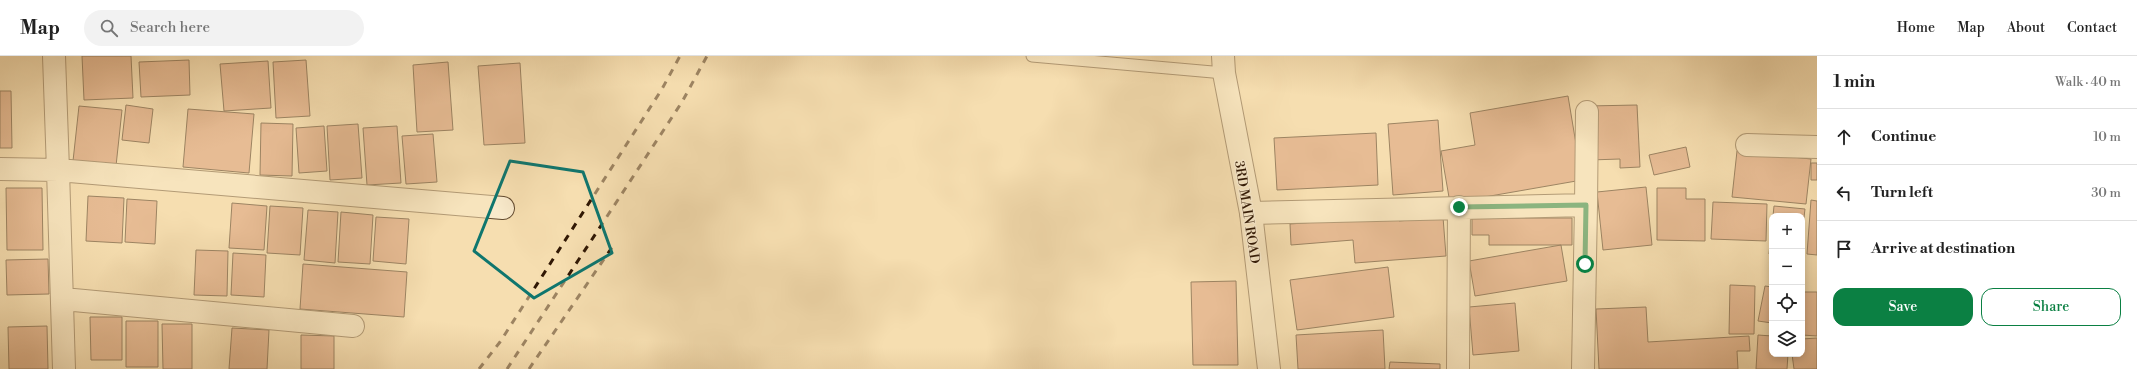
<!DOCTYPE html>
<meta charset="utf-8">
<style>
:root{--surface:#fff;--page:#f2f2f2;--text:#222;--muted:#767676;--line:#e0e0e0;--accent:#0b8043}
body{margin:0;font-family:"Libre Bodoni",serif;background:var(--page);color:var(--text)}
.controls{position:absolute;right:12px;bottom:12px;display:grid;overflow:hidden;border-radius:8px;box-shadow:0 2px 10px #0003}
.controls button{width:36px;height:36px;display:grid;place-items:center;padding:0;border:0;border-bottom:1px solid var(--line);background:var(--surface);color:var(--text);font:20px sans-serif}
.stop{position:absolute;width:12px;height:12px;margin:-9px;border:3px solid #0b8043;border-radius:50%;background:#fff}
.stop.end{background:#0b8043;border-color:#fff;box-shadow:0 1px 4px #0008}
.list{margin:0;padding:0;list-style:none}
h2{display:flex;justify-content:space-between;align-items:center;height:52px;margin:0;padding:0 16px;font-size:17px}
h2 small{font-size:13px;font-weight:400;color:var(--muted)}
.list li{display:grid;grid-template-columns:26px 1fr auto;gap:12px;align-items:center;box-sizing:border-box;height:56px;padding:0 16px;border-top:1px solid var(--line)}
.list b{display:block;font-size:15px;white-space:nowrap}
.list em{font-size:13px;font-style:normal;color:var(--muted)}
.actions{display:flex;gap:8px;padding:12px 16px}
.actions a{flex:1;padding:9px 0;border:1px solid var(--accent);border-radius:12px;text-align:center;font-size:14px;color:var(--accent)}
.actions .main{background:var(--accent);color:#fff}
.icon{flex:none;width:22px;height:22px;fill:none;stroke:currentColor;stroke-width:2;stroke-linecap:round;stroke-linejoin:round}
.map{position:relative;flex:none;width:1817px;height:313px;overflow:hidden}
header{display:flex;align-items:center;gap:24px;box-sizing:border-box;height:56px;padding:0 20px;background:var(--surface);border-bottom:1px solid var(--line)}
header strong{font-size:19px}
nav{display:flex;gap:22px;margin-inline-start:auto;font-size:14px}
.search{width:280px;height:36px;background:var(--page);display:flex;align-items:center;gap:10px;box-sizing:border-box;padding:0 14px;border-radius:22px;color:var(--muted);font-size:15px}
main{display:flex}
aside{flex:1;background:var(--surface)}
.map>svg:first-child{display:block}
.building{fill:#d69272;stroke:#311804}
.lines{fill:none;stroke-linecap:round;stroke-linejoin:round}
.service-casing{stroke:#624a2f;stroke-width:13}
.minor-casing{stroke:#624a2f;stroke-width:24}
.tertiary-casing{stroke:#624a2f;stroke-width:24}
.service{stroke:#f9eacc;stroke-width:11}
.minor{stroke:#f9eacc;stroke-width:22}
.tertiary{stroke:#f9eacc;stroke-width:22}
.rail{stroke:#311804;stroke-width:3;stroke-dasharray:7 7;stroke-linecap:butt}
.route{stroke:#0b8043;stroke-width:5}
.marked{fill:none;stroke:#0f766e;stroke-width:3;stroke-linejoin:round}
.labels{text-anchor:middle;stroke-width:3;stroke-linejoin:round;paint-order:stroke}
.street-label{font-size:13px;fill:#311804;stroke:#f9eacc}
</style>
<header>
<strong>Map</strong>
<div class="search"><svg class="icon" aria-label="search" viewBox="0 0 24 24"><circle cx="10" cy="10" r="6"/><path d="M15 15l6 6"/></svg>Search here</div>
<nav><a>Home</a><a>Map</a><a>About</a><a>Contact</a></nav>
</header>
<main>
<div class="map">
<svg width="1817" height="313" viewBox="0 0 1817 313">
<rect width="100%" height="100%" fill="#f6deb0"/>
<filter id="stains"><feTurbulence type="fractalNoise" baseFrequency=".005" numOctaves="4"/><feColorMatrix values="0 0 0 0 .2 0 0 0 0 .09 0 0 0 0 .02 0 0 0 .5 -.17"/></filter>
<radialGradient id="worn" r=".72"><stop offset=".6" stop-color="#630" stop-opacity="0"/><stop offset="1" stop-color="#630" stop-opacity=".3"/></radialGradient>
<!-- building -->
<path class="building" d="M82,0H131L133,42L84,44Z
M189,4L190,39L141,41L139,6Z
M306,4L310,60L276,62L273,6Z
M268,5L271,52L224,55L220,8Z
M448,6L453,74L417,76L413,9Z
M520,7L525,87L484,89L478,10Z
M0,35H11L12,92H0Z
M1568,40L1582,124L1450,147L1441,95L1475,89L1470,57Z
M126,49L153,53L149,87L122,84Z
M1637,49L1640,111L1620,112V103L1590,104L1588,50Z
M79,50L122,54L116,110L73,105Z
M188,53L254,58L249,117L183,111Z
M1438,64L1443,135L1393,139L1388,68Z
M261,67L293,68L292,120L260,119Z
M358,68L362,122L330,124L327,70Z
M324,70L327,115L299,117L296,72Z
M397,70L401,127L367,129L363,72Z
M1376,77L1378,129L1277,134L1274,82Z
M433,78L437,126L406,128L402,80Z
M1686,91L1690,111L1654,119L1649,99Z
M1737,95L1811,103L1806,148L1732,141Z
M1811,107H1817V124H1811Z
M1646,131L1652,189L1603,194L1597,136Z
M6,132H42L43,194H7Z
M1657,132H1686V143H1705V185L1657,184Z
M88,140L124,142L122,187L86,185Z
M127,143L157,145L155,188L125,186Z
M1811,144L1817,145V199L1807,198Z
M1713,146L1767,148L1766,185L1711,183Z
M232,147L267,150L264,194L229,192Z
M270,150L303,152L300,199L267,197Z
M1774,150L1805,153L1802,178V160H1773Z
M308,154L338,156L335,207L304,204Z
M341,156L373,159L370,208L338,206Z
M1399,160V165L1443,161L1446,200L1355,207L1353,184L1291,189L1290,168Z
M376,161L409,163L406,208L373,205Z
M1472,162H1572V189H1489V179H1472Z
M1772,166V198H1769Z
M1561,189L1567,225L1475,240L1469,205Z
M196,194L228,195L227,240L194,239Z
M233,197L266,199L264,241L231,239Z
M48,203L49,238L7,239L6,204Z
M303,208L407,216L404,261L300,253Z
M1388,211L1394,261L1297,274L1290,224Z
M1236,225L1238,309H1193L1191,226Z
M1730,229L1755,230L1754,278H1729Z
M1765,230L1772,231V267L1758,265Z
M1802,236H1817V280L1802,279Z
M1515,247L1519,295L1473,299L1469,251Z
M1646,251L1648,286L1749,280L1750,295H1737L1738,313H1599L1596,253Z
M90,261H122V304H91Z
M126,265H158V311H126Z
M162,268H192V313H163Z
M47,270L48,313H9L8,271Z
M232,272L269,274L267,313H229Z
M1383,274L1385,313H1298L1296,279Z
M301,279L334,280V313H301Z
M1758,279L1772,280V298H1788L1787,313H1756Z
M1817,282V313H1794L1792,298H1802V283Z
M1390,306L1440,308V313H1389Z"/>
<g class="lines">
<!-- service casing -->
<g class="service-casing">
<path id="service" d="M1032,0L1224,17"/>
</g>
<!-- minor casing -->
<g class="minor-casing">
<path id="minor" d="M1747,89L1817,91
M0,113L58,114L54,0
M1586,149L1587,56
M1251,157L1586,149L1583,313
M63,243L353,270
M64,313L58,114L503,152
M1458,313L1459,151"/>
</g>
<!-- tertiary casing -->
<g class="tertiary-casing">
<path id="tertiary" d="M1223,0L1224,17L1251,157L1269,313"/>
</g>
<!-- service -->
<use href="#service" class="service"/>
<!-- minor -->
<use href="#minor" class="minor"/>
<!-- tertiary -->
<use href="#tertiary" class="tertiary"/>
<!-- rail -->
<path class="rail" d="M479,313L500,286L662,33L680,0
M507,313L682,46L707,0
M529,313L615,187"/>
</g>
<g class="lines">
<!-- route -->
<path class="route" d="M1459,151L1586,149L1585,208"/>
</g>
<!-- marked area -->
<path d="M0 0H1817V313H0ZM510,105L583,116L612,197L534,242L474,195Z" fill="#f6deb0" fill-opacity=".55" fill-rule="evenodd"/>
<path class="marked" d="M510,105L583,116L612,197L534,242L474,195Z"/>
<g class="labels">
<!-- street labels -->
<g class="street-label">
<text transform="translate(1248 156) rotate(81)" y="5">3RD MAIN ROAD</text>
</g>
</g>
<rect width="100%" height="100%" filter="url(#stains)"/>
<rect width="100%" height="100%" fill="url(#worn)"/>
</svg>
<div class="controls">
<button>+</button>
<button>−</button>
<button><svg class="icon" aria-label="locate" viewBox="0 0 24 24"><circle cx="12" cy="12" r="6"/><path d="M12 2v4M12 18v4M2 12h4M18 12h4"/></svg></button>
<button><svg class="icon" aria-label="layers" viewBox="0 0 24 24"><path d="M12 4l9 5-9 5-9-5zM3 14l9 5 9-5"/></svg></button>
</div>
<div class="stop" style="left:1585px;top:208px"></div>
<div class="stop end" style="left:1459px;top:151px"></div>
</div>
<aside>
<h2>1 min<small>Walk · 40 m</small></h2>
<ul class="list">
<li><svg class="icon" aria-label="ahead" viewBox="0 0 24 24"><path d="M12 20V5M6 11l6-6 6 6"/></svg><div><b>Continue</b></div><em>10 m</em></li>
<li><svg class="icon" aria-label="left" viewBox="0 0 24 24"><path d="M17 20v-9H6M10 6l-5 5 5 5"/></svg><div><b>Turn left</b></div><em>30 m</em></li>
<li><svg class="icon" aria-label="arrive" viewBox="0 0 24 24"><path d="M6 21V4h12l-3 4 3 4H6"/></svg><div><b>Arrive at destination</b></div></li>
</ul>
<div class="actions"><a class="main">Save</a><a>Share</a></div>
</aside>
</main>
